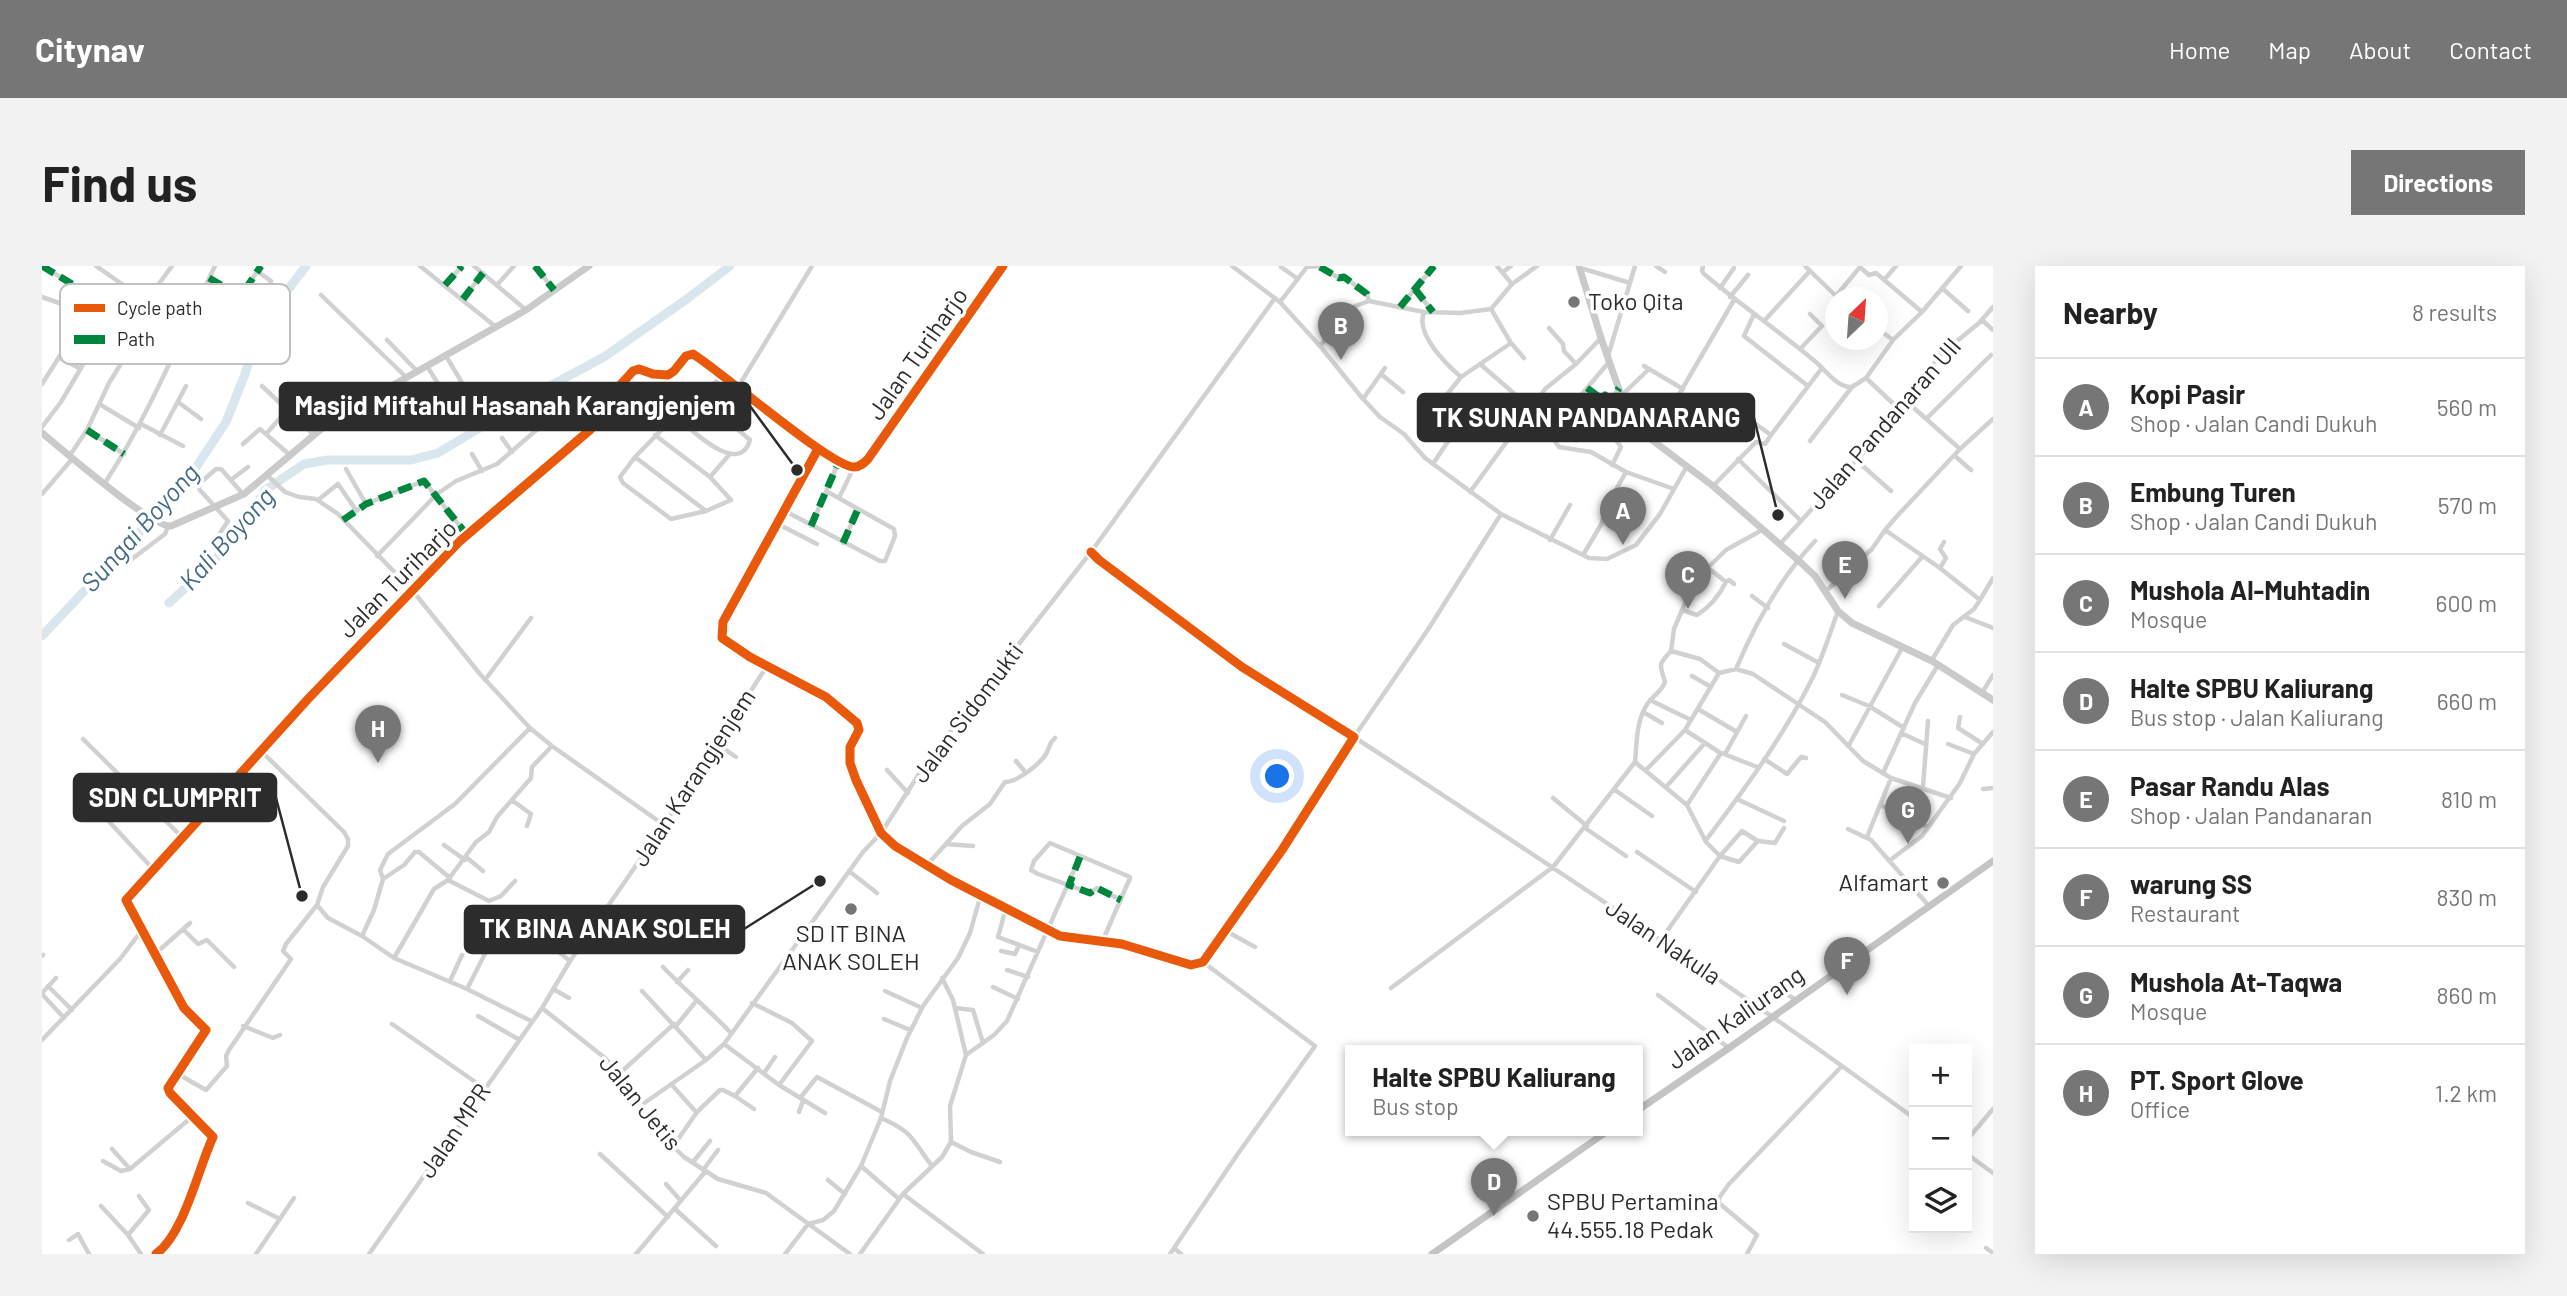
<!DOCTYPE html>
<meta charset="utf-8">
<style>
:root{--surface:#fff;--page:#f2f2f2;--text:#222;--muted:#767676;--line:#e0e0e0;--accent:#767676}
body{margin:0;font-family:Barlow,sans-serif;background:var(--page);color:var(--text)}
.controls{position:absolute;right:21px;bottom:21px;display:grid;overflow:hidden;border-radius:0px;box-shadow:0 7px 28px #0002}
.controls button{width:63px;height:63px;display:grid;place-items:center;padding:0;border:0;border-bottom:2px solid var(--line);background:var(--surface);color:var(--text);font:35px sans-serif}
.compass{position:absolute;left:1783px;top:21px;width:63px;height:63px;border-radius:50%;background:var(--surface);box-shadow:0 7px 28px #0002;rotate:25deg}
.you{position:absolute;left:1236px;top:511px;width:24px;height:24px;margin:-18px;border:5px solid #fff;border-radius:50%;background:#1a73e8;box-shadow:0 0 0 10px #1a73e833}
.badge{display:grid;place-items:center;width:46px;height:46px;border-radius:50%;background:var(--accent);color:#fff;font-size:23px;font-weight:700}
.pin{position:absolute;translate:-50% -58px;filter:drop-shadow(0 2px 4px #0008)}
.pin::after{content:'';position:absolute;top:37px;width:24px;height:21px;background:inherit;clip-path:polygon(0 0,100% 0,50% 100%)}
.popup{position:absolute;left:1303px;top:779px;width:298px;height:91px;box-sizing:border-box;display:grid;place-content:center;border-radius:0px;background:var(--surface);filter:drop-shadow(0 2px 5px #0005);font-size:23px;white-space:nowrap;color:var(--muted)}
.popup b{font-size:26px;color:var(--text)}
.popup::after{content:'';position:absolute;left:50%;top:100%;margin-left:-14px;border:14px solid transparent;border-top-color:var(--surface)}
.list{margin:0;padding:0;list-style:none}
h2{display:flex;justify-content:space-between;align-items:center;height:91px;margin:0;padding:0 28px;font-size:30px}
h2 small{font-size:23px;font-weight:400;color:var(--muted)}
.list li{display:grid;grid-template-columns:46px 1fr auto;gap:21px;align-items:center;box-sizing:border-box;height:98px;padding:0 28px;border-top:2px solid var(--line)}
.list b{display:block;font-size:26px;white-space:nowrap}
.list p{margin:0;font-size:23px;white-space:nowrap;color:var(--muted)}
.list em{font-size:23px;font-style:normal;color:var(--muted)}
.icon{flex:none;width:38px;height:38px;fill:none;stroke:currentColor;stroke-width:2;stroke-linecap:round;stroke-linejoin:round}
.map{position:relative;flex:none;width:1951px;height:988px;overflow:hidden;border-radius:0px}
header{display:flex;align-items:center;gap:42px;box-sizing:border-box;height:98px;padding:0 35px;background:var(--accent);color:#fff}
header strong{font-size:33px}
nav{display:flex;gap:38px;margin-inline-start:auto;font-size:24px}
.intro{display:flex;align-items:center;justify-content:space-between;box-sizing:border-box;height:168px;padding:0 42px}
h1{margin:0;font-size:49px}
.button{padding:18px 32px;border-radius:0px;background:var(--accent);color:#fff;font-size:24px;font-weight:700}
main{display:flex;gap:42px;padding:0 42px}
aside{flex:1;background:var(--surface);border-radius:0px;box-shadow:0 7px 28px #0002}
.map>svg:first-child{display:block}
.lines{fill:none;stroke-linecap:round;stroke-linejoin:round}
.river{stroke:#d9e6ee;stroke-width:9}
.minor{stroke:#d1d1d1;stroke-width:4.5}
.secondary{stroke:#cacaca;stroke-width:7}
.primary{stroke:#c4c4c4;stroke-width:7}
.quiet{stroke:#00873e;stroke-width:7;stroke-dasharray:14 7;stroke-linecap:butt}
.cycleway-casing{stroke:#fff;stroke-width:13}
.cycleway{stroke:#e8590c;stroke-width:9}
.poi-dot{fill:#767676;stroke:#fff;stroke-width:2.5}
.labels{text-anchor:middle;stroke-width:7;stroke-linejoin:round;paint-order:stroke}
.poi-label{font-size:24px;fill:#2c2c2c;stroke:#fff;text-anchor:start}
.street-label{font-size:24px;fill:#2c2c2c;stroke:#fff}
.water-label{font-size:26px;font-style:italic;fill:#436b85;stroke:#fff}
.key{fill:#fff;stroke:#c0c0c0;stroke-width:2}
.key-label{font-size:19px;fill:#2c2c2c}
.leader{fill:none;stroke:#2c2c2c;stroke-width:2.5}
.callout-dot{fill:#2c2c2c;stroke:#fff;stroke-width:2.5}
.callout{fill:#2c2c2c;stroke:#2c2c2c;stroke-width:2.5}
.callout-label{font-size:26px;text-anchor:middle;font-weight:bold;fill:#fff}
</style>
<header>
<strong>Citynav</strong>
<nav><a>Home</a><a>Map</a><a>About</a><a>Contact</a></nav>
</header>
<div class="intro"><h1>Find us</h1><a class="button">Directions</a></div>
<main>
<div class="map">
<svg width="1951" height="988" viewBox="0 0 1951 988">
<rect width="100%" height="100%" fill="#fff"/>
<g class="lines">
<!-- river -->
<path class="river" d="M127,337L165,302L205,257L222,225L262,198L286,194H369L396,187L506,121L562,91L645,33L688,0
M0,370L143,218L184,156L203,108L217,62L264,0"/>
<!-- minor -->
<path class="minor" d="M0,0L67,40
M54,0L144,63
M130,0L116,19L115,25L149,51
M378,0L454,61
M432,0L484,44
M493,0L512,24
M1190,0L1238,36L1278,80L1321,133L1338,151L1362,168L1383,192L1459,248L1547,292L1565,293L1594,279L1618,248L1645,200
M1455,0L1470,18
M1614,0L1623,6
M1661,0L1660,5L1662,8C1699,39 1738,66 1775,97C1785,106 1796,122 1810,121L1824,112L1858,144
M1763,0L1795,31
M1239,1L1256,13
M1278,1L1297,12L1302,11L1325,28L1327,35
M1542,3L1588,17
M215,5L229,15L225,26
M1461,6L1469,0
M167,12L193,27L200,28L219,0
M1842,14L1854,0
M403,19L420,0
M455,19L472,0
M1678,22L1692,2
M1373,23L1390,45
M1901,23L1926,45
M279,29L364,111
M1794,30L1818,1L1827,9L1834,7L1880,46
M0,31L26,40L56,58L62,69L85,88L67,117L45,164L28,189
M1688,31L1706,9
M421,33L441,7
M1238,36L1265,1L1279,0
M154,40L184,57
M1358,41L1392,0
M1449,43L1469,77L1482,92
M1382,46C1373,68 1404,98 1419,111
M1712,48L1702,70L1766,120
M1940,54L1951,64
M1722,55L1767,6
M58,60L80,18
M1507,62L1521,78L1522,85L1534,98
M142,65L166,81
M345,74L375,105
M1851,74L1880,46L1919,0
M1278,80L1313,40L1327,35L1382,46L1418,47L1449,43L1470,18L1495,0
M1758,83L1780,60L1768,48
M85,88L119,45
M1566,90L1593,0
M18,92L37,102
M1438,98L1489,142
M385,100L423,161H429L438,154V147L404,90
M1602,100L1641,123
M1339,108L1361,126
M1824,112L1851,74L1836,63
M0,118L43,50
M220,120L271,168
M1545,122L1560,133L1563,129L1570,133L1576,123
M1580,129L1607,103
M656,131L679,149L770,0
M1321,133L1343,102
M1864,135L1918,183
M136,136L159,153
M59,139L97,162
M1385,145L1390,149L1398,138
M1483,149L1507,167L1517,181L1549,186L1584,206L1632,223
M633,150C648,162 697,212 708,174L679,149
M1885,152L1949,89
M99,158L141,180
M1515,159L1534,174
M0,161L19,136L60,66
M45,164L82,188
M225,167L245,144
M1507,167L1567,96
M118,169L144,120
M613,169L668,211L687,189
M1729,169L1780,102
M460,172L470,186
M1611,173L1692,34
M1768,175L1810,121
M201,178L218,163L249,190
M776,183L681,356L680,372L708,391L784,431L815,457L817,464L808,481V497L814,514L839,567L853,580L909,614L1018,670L1080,678L1149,699L1161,696L1240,584L1312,471L1200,401L1057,294L1049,286
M430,188L440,205
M1913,190L1929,204
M593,191L664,245
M1696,193L1758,254
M1814,194L1849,225
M1391,198L1418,157L1400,140L1399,136L1419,111L1469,77
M1570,199L1579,181L1573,173
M304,203L324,238
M226,210L243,226L257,231L274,233L296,248L370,324L438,408L488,462L510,480L622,559
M668,211L689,234L664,245L629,253L581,217L578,211L593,191L633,150L681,110
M190,213L206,201
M63,217C107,149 138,73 173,0
M1671,220L1714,176L1723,178L1729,169L1679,133
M1428,226L1503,123L1534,98L1559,72
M0,228L31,192
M797,232L812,201
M276,234L296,218L314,244
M741,244L838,295H843L853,270L852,263L784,225
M1459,248L1385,365L1312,471C1476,578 1640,686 1800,800L1687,918L1677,932V937L1715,969L1705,988
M302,254L324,238L382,215L425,269
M734,257L775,278
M769,260L797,195
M1843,264L1898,302L1938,334L1951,312
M1508,274L1528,239
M801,277L816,243
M1738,278L1853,152L1898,89L1937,57L1951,41
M170,279L186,255L157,223L158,217L174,203H179L201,228
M1541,289L1560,257L1562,245L1584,206
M335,290L395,228L414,215L455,198L513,148L535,147L555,154
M90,293L123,268L126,260
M1665,301L1684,316L1687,314L1692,318
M1898,302L1904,292L1898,283L1902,276
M1784,325L1830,283L1843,264L1856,249L1918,183L1951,153
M1710,330L1726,342
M1837,340L1880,291
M1640,344L1655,349C1668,341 1677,330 1684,316
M1923,351L1951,362
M1742,378L1777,397
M1629,385L1658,393L1677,407L1694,403L1711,408L1783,456L1821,495L1831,501L1849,512L1909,532
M1629,385L1632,363L1653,314L1684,284L1720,264
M1890,394L1911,359L1932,343L1938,334
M1694,403C1713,358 1740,310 1773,275
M1677,407L1643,464L1677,486L1715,501
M1650,410L1669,421
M443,414L489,352
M1940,427L1951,409
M1800,429L1827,440L1862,462
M1608,434L1649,454
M1656,443L1695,466
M1601,446L1620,457
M1918,451L1916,462L1941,478
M1859,467L1883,478
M41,473L140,571
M675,478L694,491
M1906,478L1932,488
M1807,479L1860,382
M1683,488L1704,450
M1722,493L1745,508L1759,491L1764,492
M974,495L984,507
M1593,496L1645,539L1664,576L1678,590L1618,675
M1593,496C1595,476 1594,454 1606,437C1612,429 1620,425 1623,416C1618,398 1615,400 1629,385
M845,504L866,527
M1604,504L1643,464
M1841,507L1873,437L1896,399
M1624,521L1662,478
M1881,521L1886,455
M1941,523L1951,522
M1573,524L1610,550
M1511,532L1545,560
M1695,533L1742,555
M471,535L489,548L485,560
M1645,539L1679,487
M1838,539L1886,561
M61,549L111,603
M1543,562L1584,590
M1806,563L1829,574L1887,640
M1700,565L1714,574V577L1697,596L1678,590Z
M1825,571L1849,512
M1664,574C1703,523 1743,468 1771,411C1781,390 1788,367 1796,345
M1716,575L1733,577L1742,562
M904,578L931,580
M402,579L423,594
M1595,586L1654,626
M424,591L441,605
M1847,595L1880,570L1918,517L1932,488L1951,466
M885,599L920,560L948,538L963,516C975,516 1000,497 1005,486C1008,480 1007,477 1013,472
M807,605L835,627
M341,613L338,604L346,588L413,538L488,462
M406,614L447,635L459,630L473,615
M275,639L286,652L320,670L352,692L425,723L489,755
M964,642L956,671L996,686
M466,645L528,695
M141,663L156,678L165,674L192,701
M1184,665L1213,681
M320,670L332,644L341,613L362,599L373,586H377L408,612
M1061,674L1088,612V611L1008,577L992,595L989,604L996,608L1048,627L1055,622L1079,634
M959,685L973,688L977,679
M113,688L148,657
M0,690L1,689
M352,692L392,623L406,614L434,576L447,566L455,551L489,512L490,501L510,480
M621,701C643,724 666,743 688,766
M965,704L986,711
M408,715L420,689
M635,716L646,704
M6,720L30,744
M951,721L976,733
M1734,721L1754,734
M1349,722L1511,601L1593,496
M425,723L450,674L434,665
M511,723L527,732
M600,725L664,794
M843,725L880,742
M0,727L14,712
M0,728L22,752
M1616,729L1687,782
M710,737L750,757L770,775L737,819
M500,742L563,792L577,808L612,862L642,891L676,913L724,927L808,988
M913,742L931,744L941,777
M436,750L476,773
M842,753L868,764
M350,758L442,822
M201,760L231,772L238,769
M634,760L655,734
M0,774L78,693L100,664
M682,778L737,819L783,847
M924,789L952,769L965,755L1038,591
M1800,800L1872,852
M722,807L733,791
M136,808L164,824L185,800L184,790L187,784L249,693L241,685L244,678L275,639L281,621L306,580V573L302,566L219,485
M577,808L632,758
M629,818L654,846
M758,832L775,811L840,846
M598,840L664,794L682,778L821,586L839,567L886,494L1049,286L1233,32
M712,843L693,830L716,802
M757,846L761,835
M839,852C873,867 869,873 890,900
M1925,874L1951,843
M909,876L929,886L958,896
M630,882L655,846L678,824H681L693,830
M70,883L88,903
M558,888L626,951
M1925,888L1951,907
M61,895L79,905L88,903L151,850
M651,896L668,875
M819,900L857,933
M661,904L676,884
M786,914L803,928
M624,918L639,935
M861,928L941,988
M206,937L238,953
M59,940L86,969L99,988
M633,943L674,980
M86,969L107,944L97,930
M27,974L36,968L47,988
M1132,982L1139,988
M1944,982L1951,987
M114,988C142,968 156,903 171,871L128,827L126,822L164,764L142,742L84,634L266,433L418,275L549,163L571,127L591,105L597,103L611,108L626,109L632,105L644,90L651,88C680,106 789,201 812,201C818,201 822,197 826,193L961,0
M214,988L252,932
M327,988L500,742L528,695L622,559L725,400
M594,988L663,906
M743,988L766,958L781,954L792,945L819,900L839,852L848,815L865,772L881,740L916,692L928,667L939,628
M818,988L861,928L900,891L909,876L908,840L924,789L911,734L900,712
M1128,988L1195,889L1273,780L1161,696"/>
<!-- secondary -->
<path class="secondary" d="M1537,0L1559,72L1581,135L1592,156L1610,174L1671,220L1756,294L1773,310L1796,345L1810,357L1890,395L1951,434
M0,167C20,183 110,262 129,260L202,228L291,153L484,44L547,0"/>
<!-- primary -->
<path class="primary" d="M1596,844L1687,782L1951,595
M1390,988L1567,864"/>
<!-- quiet -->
<path class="quiet" d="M0,0L67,40
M493,0L512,24
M1278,1L1297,12L1302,11L1325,28L1327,35
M167,12L193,27L200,28L219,0
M403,19L420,0
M1373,23L1391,46
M421,33L441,7
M1358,41L1392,0
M1545,122L1560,133L1563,129L1570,133L1577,122
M45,164L82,188
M301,254L324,238L382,215L425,269
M769,260L797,195
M801,277L816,243
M1038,591L1027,619L1048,627L1055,622L1079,634"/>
<!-- cycleway casing -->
<g class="cycleway-casing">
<path id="cycleway" d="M776,183L681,356L680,372L708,391L784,431L815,457L817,464L808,481V497L814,514L839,567L853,580L909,614L1018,670L1080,678L1149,699L1161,696L1240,584L1312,471L1200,401L1057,294L1049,286
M114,988C142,968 156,903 171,871L128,827L126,822L164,764L142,742L84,634L266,433L418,275L549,163L571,127L591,105L597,103L611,108L626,109L632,105L644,90L651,88C680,106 789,201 812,201C818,201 822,197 826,193L961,0"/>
</g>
<!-- cycleway -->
<use href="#cycleway" class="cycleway"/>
</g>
<!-- markers -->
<g class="poi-dot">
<circle cx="1532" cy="36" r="7"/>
<circle cx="1901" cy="617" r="7"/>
<circle cx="809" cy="643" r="7"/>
<circle cx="1491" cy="950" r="7"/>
</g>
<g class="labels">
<!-- poi labels -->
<g class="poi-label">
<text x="1546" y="44">Toko Qita</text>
<text x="1887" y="625" text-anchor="end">Alfamart</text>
<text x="809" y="676" text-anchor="middle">SD IT BINA<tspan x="809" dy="28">ANAK SOLEH</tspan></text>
<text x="1505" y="944">SPBU Pertamina<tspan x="1505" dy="28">44.555.18 Pedak</tspan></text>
</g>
<!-- street labels -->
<g class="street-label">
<text transform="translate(876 88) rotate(-55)" y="8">Jalan Turiharjo</text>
<text transform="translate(1843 158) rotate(-49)" y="8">Jalan Pandanaran UII</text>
<text transform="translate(356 313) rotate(-45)" y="8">Jalan Turiharjo</text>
<text transform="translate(926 447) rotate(-53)" y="8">Jalan Sidomukti</text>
<text transform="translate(652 512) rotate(-57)" y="8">Jalan Karangjenjem</text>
<text transform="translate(1621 676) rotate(34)" y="8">Jalan Nakula</text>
<text transform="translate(1694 752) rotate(-35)" y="8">Jalan Kaliurang</text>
<text transform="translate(598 837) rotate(51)" y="8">Jalan Jetis</text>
<text transform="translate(413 865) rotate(-56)" y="8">Jalan MPR</text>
</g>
<!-- water labels -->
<g class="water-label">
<text transform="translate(98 262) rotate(-48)" y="9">Sungai Boyong</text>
<text transform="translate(185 273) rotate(-48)" y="9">Kali Boyong</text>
</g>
</g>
<!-- legend -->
<rect x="18" y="18" width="230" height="80" rx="10" class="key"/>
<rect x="32" y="38" width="31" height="8" fill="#e8590c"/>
<rect x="32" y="69" width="31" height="9" fill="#00873e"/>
<g class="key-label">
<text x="75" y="49">Cycle path</text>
<text x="75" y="80">Path</text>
</g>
<!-- callouts -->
<path class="leader" d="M755 204L708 140M1736 249L1712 152M260 630L234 532M778 615L702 663"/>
<g class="callout-dot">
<circle cx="755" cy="204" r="7"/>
<circle cx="1736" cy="249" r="7"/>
<circle cx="260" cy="630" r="7"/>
<circle cx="778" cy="615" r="7"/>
</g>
<g class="callout">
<rect x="238" y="117" width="470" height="47" rx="7"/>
<rect x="1376" y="128" width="336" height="47" rx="7"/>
<rect x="32" y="508" width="202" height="47" rx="7"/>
<rect x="423" y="640" width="279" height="47" rx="7"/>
</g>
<g class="callout-label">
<text x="473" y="149">Masjid Miftahul Hasanah Karangjenjem</text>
<text x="1544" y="161">TK SUNAN PANDANARANG</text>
<text x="133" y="541">SDN CLUMPRIT</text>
<text x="563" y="672">TK BINA ANAK SOLEH</text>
</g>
</svg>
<div class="controls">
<button>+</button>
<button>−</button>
<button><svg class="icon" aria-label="layers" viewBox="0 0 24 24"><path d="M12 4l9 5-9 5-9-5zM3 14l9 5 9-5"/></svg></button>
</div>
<svg class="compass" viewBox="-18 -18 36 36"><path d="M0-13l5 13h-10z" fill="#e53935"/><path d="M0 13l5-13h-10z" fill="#767676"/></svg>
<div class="you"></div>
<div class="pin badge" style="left:1581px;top:279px">A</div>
<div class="pin badge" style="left:1299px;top:94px">B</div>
<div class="pin badge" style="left:1646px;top:343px">C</div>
<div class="pin badge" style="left:1452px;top:950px">D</div>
<div class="popup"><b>Halte SPBU Kaliurang</b>Bus stop</div>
<div class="pin badge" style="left:1803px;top:333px">E</div>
<div class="pin badge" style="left:1805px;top:729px">F</div>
<div class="pin badge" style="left:1866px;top:578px">G</div>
<div class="pin badge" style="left:336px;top:497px">H</div>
</div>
<aside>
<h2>Nearby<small>8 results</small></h2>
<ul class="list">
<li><span class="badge">A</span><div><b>Kopi Pasir</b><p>Shop · Jalan Candi Dukuh</p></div><em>560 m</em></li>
<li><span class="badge">B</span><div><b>Embung Turen</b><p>Shop · Jalan Candi Dukuh</p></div><em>570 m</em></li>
<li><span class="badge">C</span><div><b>Mushola Al-Muhtadin</b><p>Mosque</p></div><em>600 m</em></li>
<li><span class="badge">D</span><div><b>Halte SPBU Kaliurang</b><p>Bus stop · Jalan Kaliurang</p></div><em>660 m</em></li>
<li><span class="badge">E</span><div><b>Pasar Randu Alas</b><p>Shop · Jalan Pandanaran</p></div><em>810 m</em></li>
<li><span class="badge">F</span><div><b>warung SS</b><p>Restaurant</p></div><em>830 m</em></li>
<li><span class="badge">G</span><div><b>Mushola At-Taqwa</b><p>Mosque</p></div><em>860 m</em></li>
<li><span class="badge">H</span><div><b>PT. Sport Glove</b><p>Office</p></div><em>1.2 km</em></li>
</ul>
</aside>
</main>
